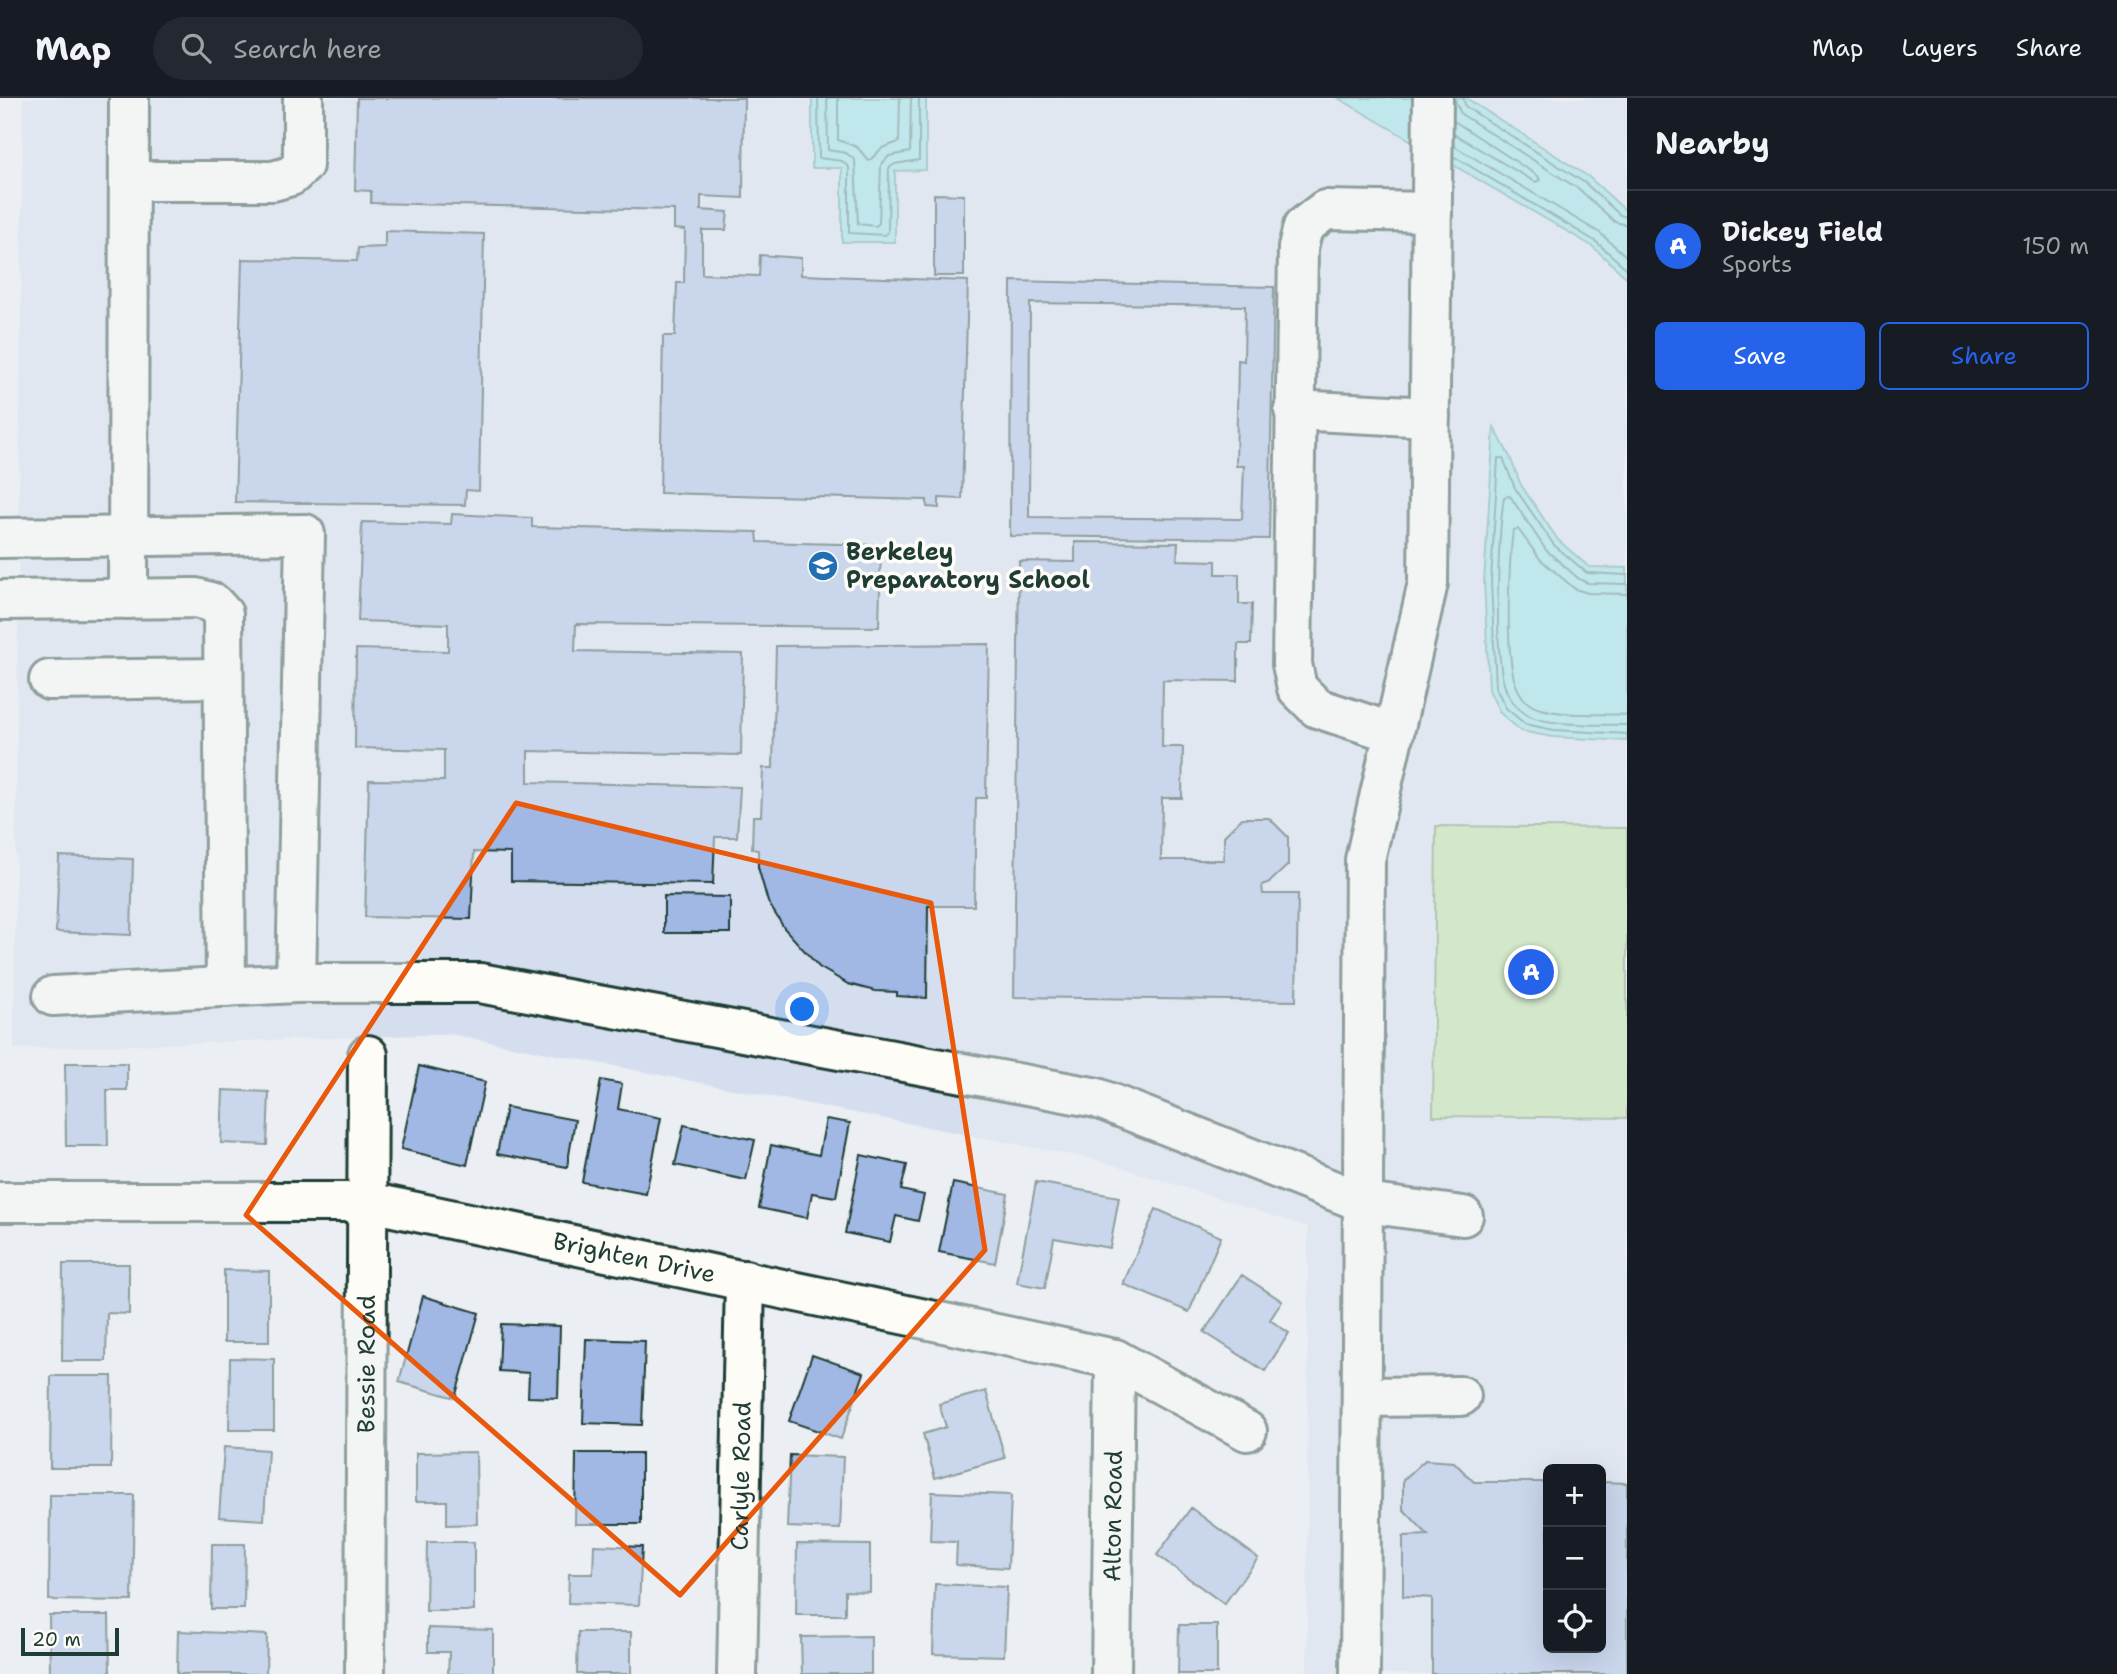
<!DOCTYPE html>
<meta charset="utf-8">
<style>
:root{--surface:#171b24;--page:#242831;--text:#f1f3f6;--muted:#9ea1a6;--line:#363941;--accent:#2563eb}
body{margin:0;font-family:"Shantell Sans",sans-serif;background:var(--page);color:var(--text)}
.controls{position:absolute;right:21px;bottom:21px;display:grid;overflow:hidden;border-radius:10px;box-shadow:0 7px 28px #0002}
.controls button{width:63px;height:63px;display:grid;place-items:center;padding:0;border:0;border-bottom:2px solid var(--line);background:var(--surface);color:var(--text);font:35px sans-serif}
.scale{position:absolute;left:21px;bottom:18px;width:98px;box-sizing:border-box;padding-left:7px;border:4px solid #1f3d34;border-top:0;font-size:19px;line-height:24px;white-space:nowrap;color:#1f3d34;-webkit-text-stroke:5px #fdfcf7;paint-order:stroke}
.you{position:absolute;left:803px;top:912px;width:24px;height:24px;margin:-18px;border:5px solid #fff;border-radius:50%;background:#1a73e8;box-shadow:0 0 0 10px #1a73e833}
.badge{display:grid;place-items:center;width:46px;height:46px;border-radius:50%;background:var(--accent);color:#fff;font-size:23px;font-weight:700}
.pin{position:absolute;translate:-50% -50%;border:4px solid #fff;box-shadow:0 2px 7px #0006}
.list{margin:0;padding:0;list-style:none}
h2{display:flex;justify-content:space-between;align-items:center;height:91px;margin:0;padding:0 28px;font-size:30px}
h2 small{font-size:23px;font-weight:400;color:var(--muted)}
.list li{display:grid;grid-template-columns:46px 1fr auto;gap:21px;align-items:center;box-sizing:border-box;height:112px;padding:0 28px;border-top:2px solid var(--line)}
.list b{display:block;font-size:26px;white-space:nowrap}
.list p{margin:0;font-size:23px;white-space:nowrap;color:var(--muted)}
.list em{font-size:23px;font-style:normal;color:var(--muted)}
.actions{display:flex;gap:14px;padding:21px 28px}
.actions a{flex:1;padding:16px 0;border:2px solid var(--accent);border-radius:10px;text-align:center;font-size:24px;color:var(--accent)}
.actions .main{background:var(--accent);color:#fff}
.icon{flex:none;width:38px;height:38px;fill:none;stroke:currentColor;stroke-width:2;stroke-linecap:round;stroke-linejoin:round}
.map{position:relative;flex:none;width:1627px;height:1576px;overflow:hidden}
header{display:flex;align-items:center;gap:42px;box-sizing:border-box;height:98px;padding:0 35px;background:var(--surface);border-bottom:2px solid var(--line)}
header strong{font-size:33px}
nav{display:flex;gap:38px;margin-inline-start:auto;font-size:24px}
.search{width:490px;height:63px;background:var(--page);display:flex;align-items:center;gap:18px;box-sizing:border-box;padding:0 24px;border-radius:38px;color:var(--muted);font-size:26px}
main{display:flex}
aside{flex:1;background:var(--surface)}
.map>svg:first-child{display:block}
.built{fill:#d5deef;fill-rule:evenodd}
.garden{fill:#b7df9b;stroke:#6b8e68;stroke-width:2}
.water{fill:#8cdee5;stroke:#609e9e;stroke-width:2}
.lines{fill:none;stroke-linecap:round;stroke-linejoin:round}
.shore{stroke:#4b7d7b;stroke-width:2}
.building{fill:#a1b8e5;stroke:#1f3d34;stroke-width:2;fill-rule:evenodd}
.minor-casing{stroke:#1f3d34;stroke-width:44}
.minor{stroke:#fdfcf7;stroke-width:38}
.marked{fill:none;stroke:#e8590c;stroke-width:5;stroke-linejoin:round}
.labels{text-anchor:middle;stroke-width:7;stroke-linejoin:round;paint-order:stroke}
.poi-label{font-size:24px;font-weight:bold;fill:#1f3d34;stroke:#fdfcf7;text-anchor:start}
.street-label{font-size:24px;fill:#1f3d34;stroke:#fdfcf7}
</style>
<header>
<strong>Map</strong>
<div class="search"><svg class="icon" aria-label="search" viewBox="0 0 24 24"><circle cx="10" cy="10" r="6"/><path d="M15 15l6 6"/></svg>Search here</div>
<nav><a>Map</a><a>Layers</a><a>Share</a></nav>
</header>
<main>
<div class="map">
<svg width="1627" height="1576" viewBox="0 0 1627 1576">
<rect width="100%" height="100%" fill="#ebeef3"/>
<filter id="ink" filterUnits="userSpaceOnUse"><feTurbulence type="fractalNoise" baseFrequency=".0143" numOctaves="2"/><feDisplacementMap in="SourceGraphic" scale="14" xChannelSelector="R" yChannelSelector="G"/><feConvolveMatrix kernelMatrix="1 2 1 2 8 2 1 2 1" color-interpolation-filters="sRGB"/></filter>
<g filter="url(#ink)">
<!-- built -->
<path class="built" d="M23,0H1627V1576H1307L1308,1129L1097,1062L450,936L14,951ZM1548,1371H1601V1550H1548Z"/>
<!-- garden -->
<path class="garden" d="M1436,728L1627,730V1020L1433,1018Z"/>
<!-- water -->
<path class="water" d="M812,0H926V72L895,73V144H842V70H812Z
M1338,0H1466L1589,79L1627,114V180L1592,148Z
M1494,329L1510,359L1521,387L1558,442L1589,469L1627,470V643L1553,639L1521,633L1500,615L1489,592L1484,483Z"/>
<g class="lines">
<!-- shore -->
<path class="shore" d="M818,0L819,60L842,63L849,69V135L885,137L888,134L889,70L895,66L919,62V0
M827,0L828,52L846,55L855,62L858,126L876,128L879,125L881,67L889,58L910,54L911,0
M838,0V42L857,49L869,63L882,50L899,44L900,0
M1454,0L1461,16L1580,92L1615,124L1627,127
M1463,0L1466,9L1585,85L1620,117L1627,119
M1454,36L1535,84L1540,82L1538,78L1454,23
M1454,48L1600,135L1627,159
M1453,58L1595,143L1627,171
M1627,477L1587,475L1554,447L1515,390L1503,360H1498L1491,483L1496,590L1506,610L1525,626L1554,632L1627,636
M1627,486L1588,485L1579,481L1546,452L1510,398L1504,399C1498,438 1494,549 1504,586C1507,598 1516,609 1526,616C1546,629 1602,626 1627,627
M1627,496L1588,495L1575,491L1540,461L1518,431L1513,432C1509,465 1505,554 1515,584C1518,594 1525,605 1535,609C1562,619 1598,615 1627,617"/>
</g>
<!-- building -->
<path class="building" d="M357,0H744L743,100L701,98V112L728,114L726,132H702V176L759,178L760,157L801,160V177L968,183L962,401L939,400V410L927,409V402L660,395L663,238H675L677,185H684L685,132L674,131V112L371,105V93L355,92Z
M934,96L964,97V178H934Z
M385,133L484,136L479,393L466,392L465,407L235,404L242,161L357,163L358,150L385,149Z
M1011,183L1274,189L1269,441L1010,438ZM1030,205L1245,208L1244,263L1238,262L1236,368H1244L1242,421L1029,419Z
M452,416L532,420V429L757,434L758,444L881,447L879,529L576,526L575,553L743,556L741,657L528,653V684L740,689L737,739H715L713,786L511,783V755L474,754L471,821L365,819L369,682L444,683V652L355,650L356,551L448,553V526L358,523L362,424L451,426Z
M1075,444L1178,445L1177,462L1216,463V476H1239V506H1252L1251,546H1238V583L1163,582L1162,649H1183L1182,700H1162L1161,762H1224V738L1242,720H1269L1288,739V767L1270,784L1262,787L1263,796H1298L1296,903L1014,899L1019,463L1075,464Z
M989,546L986,700H976L974,808H928L927,900L897,898V894L875,893L848,886L819,869L784,830L768,804L758,769V752L752,751L753,718H761L763,670H773L776,548Z
M59,758L133,761L131,837L56,834Z
M664,798L730,799V835H664Z
M65,965H127V992H107L108,1048H66Z
M419,968L485,984L467,1067L401,1051Z
M601,982L622,986L618,1011L661,1020L646,1096L582,1084Z
M223,992L269,994L267,1047L221,1045Z
M506,1009L575,1022L567,1069L497,1056Z
M826,1021L850,1025L836,1099L812,1095L807,1120L759,1110L771,1047L819,1057Z
M684,1027L755,1042L746,1082L675,1067Z
M861,1057L907,1067L901,1092L924,1097L918,1123L896,1118L890,1144L845,1135Z
M1036,1084L1119,1099L1110,1150L1054,1140L1045,1190L1017,1185Z
M953,1085L1008,1096L995,1165L939,1154Z
M1156,1111L1221,1139L1189,1214L1123,1186Z
M63,1166H129V1216L107,1215L106,1263H62Z
M224,1172L269,1173V1244H224Z
M1242,1177L1282,1203L1270,1222L1289,1235L1265,1273L1204,1234Z
M423,1198L479,1215L455,1300L399,1284Z
M501,1226L560,1228L558,1300L528,1299L529,1275L499,1273Z
M586,1241L645,1243L642,1327L583,1325Z
M812,1257L864,1275L841,1341L789,1323Z
M230,1260L274,1261V1332H229Z
M51,1278H112L111,1370H50Z
M986,1293L1005,1360L935,1380L923,1336L946,1329L939,1306Z
M224,1349L268,1352L264,1422L219,1419Z
M476,1354L477,1426L447,1427V1403H416V1355Z
M576,1355H641V1426H575Z
M790,1357L843,1359L840,1431L787,1429Z
M1425,1362L1454,1364L1474,1384H1548V1550H1601V1384L1627,1385V1576H1432V1500L1403,1498V1438L1428,1437L1403,1411V1382Z
M932,1394L1011,1397L1008,1470L956,1467L957,1444L930,1443Z
M50,1397H134L132,1503L49,1502Z
M1191,1410L1258,1460L1224,1506L1157,1457Z
M427,1444H474V1513H426Z
M212,1446H245L244,1511H211Z
M797,1446L870,1447V1494L845,1493V1517H796Z
M594,1447L642,1449L639,1507L568,1505L569,1476H593Z
M935,1486L1007,1489L1004,1558L933,1556Z
M49,1517H109L110,1576H50Z
M1179,1527H1217V1576H1178Z
M428,1530L493,1532V1576H448L449,1554H428Z
M178,1533L267,1537L266,1576H177Z
M578,1534H631V1576H577Z
M871,1538V1576H802L801,1539Z"/>
<g class="lines">
<!-- minor casing -->
<g class="minor-casing">
<g id="minor">
<path d="M129,83H273L291,78L303,67V0"/>
<path d="M1294,312L1430,319"/>
<path d="M0,440L305,436L296,885H480L1097,1000L1365,1105L1463,1118"/>
<path d="M128,501L129,0"/>
<path d="M0,502L196,500L213,505L223,516L226,889"/>
<path d="M49,582L223,580"/>
<path d="M1394,635L1317,610L1297,590L1292,566L1298,150L1303,129L1325,112L1432,114"/>
<path d="M53,898L296,885"/>
<path id="s1" d="M0,1104H369L1115,1261L1247,1333"/>
<path d="M1363,1299L1461,1298"/>
<path id="s2" d="M365,1576L368,957"/>
<path id="s3" d="M737,1576L745,1182"/>
<path id="s4" d="M1111,1576L1115,1261"/>
<path d="M1360,1576L1365,762L1428,485L1433,0"/>
</g>
</g>
<!-- minor -->
<use href="#minor" class="minor"/>
</g>
</g>
<!-- marked area -->
<path d="M0 0H1627V1576H0ZM516,705L931,805L985,1152L680,1497L246,1117Z" fill="#ebeef3" fill-opacity=".55" fill-rule="evenodd"/>
<path class="marked" d="M516,705L931,805L985,1152L680,1497L246,1117Z"/>
<!-- icons -->
<defs>
<g id="school-disc" transform="scale(1.575)"><circle r="9.5" fill="#1f6fb2" stroke="#fdfcf7"/><path d="M0-5L7-2L0 1L-7-2ZM-4 1L0 2.5L4 1V4Q0 6-4 4Z" fill="#fff"/></g>
</defs>
<g fill-rule="evenodd">
<use href="#school-disc" x="823" y="468"/>
</g>
<g class="labels">
<!-- poi labels -->
<g class="poi-label">
<text x="846" y="462">Berkeley<tspan x="846" dy="28">Preparatory School</tspan></text>
</g>
<!-- street labels -->
<g class="street-label">
<text dy="8" stroke="none"><textPath href="#s1" startOffset="640">Brighten Drive</textPath></text>
<text dy="8" stroke="none"><textPath href="#s2" startOffset="310">Bessie Road</textPath></text>
<text dy="8" stroke="none"><textPath href="#s3" startOffset="198">Carlyle Road</textPath></text>
<text dy="8" stroke="none"><textPath href="#s4" startOffset="158">Alton Road</textPath></text>
</g>
</g>
</svg>
<div class="controls">
<button>+</button>
<button>−</button>
<button><svg class="icon" aria-label="locate" viewBox="0 0 24 24"><circle cx="12" cy="12" r="6"/><path d="M12 2v4M12 18v4M2 12h4M18 12h4"/></svg></button>
</div>
<div class="scale">20 m</div>
<div class="you"></div>
<div class="pin badge" style="left:1531px;top:874px">A</div>
</div>
<aside>
<h2>Nearby<small></small></h2>
<ul class="list">
<li><span class="badge">A</span><div><b>Dickey Field</b><p>Sports</p></div><em>150 m</em></li>
</ul>
<div class="actions"><a class="main">Save</a><a>Share</a></div>
</aside>
</main>
